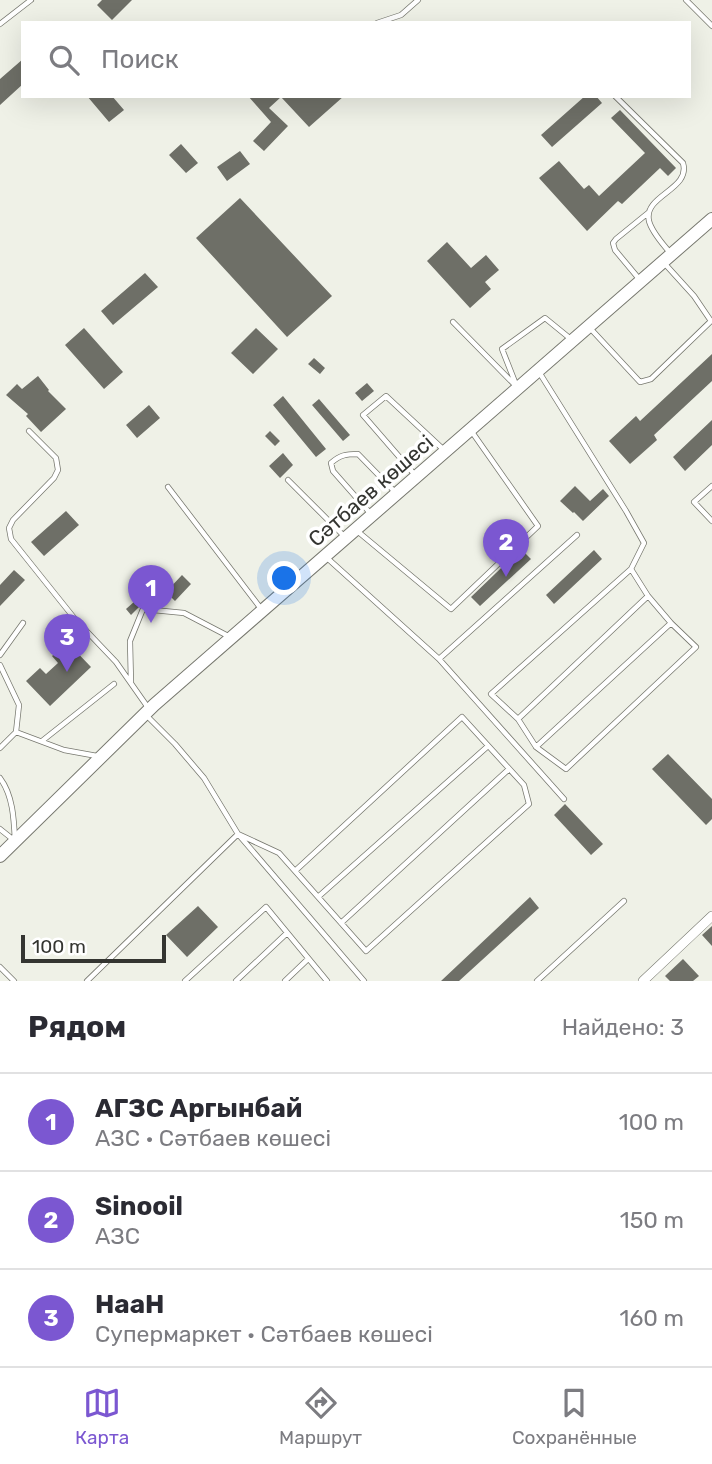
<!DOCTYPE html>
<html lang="ru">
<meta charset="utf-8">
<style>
:root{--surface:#fff;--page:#f7f7f7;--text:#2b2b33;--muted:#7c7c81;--line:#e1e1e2;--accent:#7b57d1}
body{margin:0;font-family:Rubik,sans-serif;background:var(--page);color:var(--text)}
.scale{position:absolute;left:21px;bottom:18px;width:145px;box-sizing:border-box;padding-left:7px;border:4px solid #343531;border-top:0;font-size:19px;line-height:24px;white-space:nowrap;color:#343531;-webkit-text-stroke:5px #fff;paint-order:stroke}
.you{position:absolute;left:285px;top:579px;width:24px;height:24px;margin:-18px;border:5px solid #fff;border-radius:50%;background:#1a73e8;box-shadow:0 0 0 10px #1a73e833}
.badge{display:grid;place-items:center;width:46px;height:46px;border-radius:50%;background:var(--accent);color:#fff;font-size:23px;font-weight:700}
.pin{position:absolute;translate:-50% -58px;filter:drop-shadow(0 2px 4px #0008)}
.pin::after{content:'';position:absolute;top:37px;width:24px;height:21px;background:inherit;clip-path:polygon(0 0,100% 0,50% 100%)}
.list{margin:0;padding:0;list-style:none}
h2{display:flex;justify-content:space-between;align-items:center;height:91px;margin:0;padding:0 28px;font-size:30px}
h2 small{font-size:23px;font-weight:400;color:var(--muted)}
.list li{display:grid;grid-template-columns:46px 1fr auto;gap:21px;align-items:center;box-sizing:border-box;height:98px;padding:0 28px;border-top:2px solid var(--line)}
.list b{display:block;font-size:26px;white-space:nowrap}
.list p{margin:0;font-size:23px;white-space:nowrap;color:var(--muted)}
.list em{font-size:23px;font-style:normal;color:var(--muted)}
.icon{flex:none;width:38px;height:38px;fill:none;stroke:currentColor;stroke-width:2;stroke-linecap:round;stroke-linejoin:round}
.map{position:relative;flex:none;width:712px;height:981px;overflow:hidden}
.search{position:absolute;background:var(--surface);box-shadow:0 7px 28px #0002;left:21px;right:21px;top:21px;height:77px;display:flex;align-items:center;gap:18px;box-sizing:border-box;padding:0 24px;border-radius:0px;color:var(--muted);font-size:26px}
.sheet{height:385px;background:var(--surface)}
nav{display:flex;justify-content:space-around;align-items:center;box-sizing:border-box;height:98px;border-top:2px solid var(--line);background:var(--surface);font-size:19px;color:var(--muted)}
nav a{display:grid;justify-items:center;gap:4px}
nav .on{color:var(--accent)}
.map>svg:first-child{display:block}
.building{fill:#6e6f67}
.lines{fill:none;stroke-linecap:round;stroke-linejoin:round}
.lane-casing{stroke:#77786f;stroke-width:6}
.street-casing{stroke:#77786f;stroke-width:10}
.secondary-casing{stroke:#77786f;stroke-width:14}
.lane{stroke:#fff;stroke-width:4.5}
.street{stroke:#fff;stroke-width:9}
.secondary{stroke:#fff;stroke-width:12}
.labels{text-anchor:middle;stroke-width:7;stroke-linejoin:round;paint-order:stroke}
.street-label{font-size:21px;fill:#343531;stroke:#fff}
</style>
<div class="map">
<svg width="712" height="981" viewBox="0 0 712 981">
<rect width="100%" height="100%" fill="#eff1e7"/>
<!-- building -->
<path class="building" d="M102,0H132L112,20L97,5Z
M23,59V84L0,105V79Z
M87,96H112L124,110L109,122Z
M248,96H344L309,127L281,97L269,108L288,126L264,151L253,141L271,122Z
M585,96H596L602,103L552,147L541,135Z
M620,110L676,168L668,176L660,168L622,204L618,201L587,231L539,178L559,161L584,189L589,185L599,196L645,153L611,118Z
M181,144L198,163L186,173L169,155Z
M240,151L250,164L227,181L217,167Z
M240,198L332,296L287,337L196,238Z
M447,242L471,268L486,255L499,270L485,282L491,289L470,308L427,261Z
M145,273L158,287L113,325L101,311Z
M84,328L123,372L104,389L65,345Z
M256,328L278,349L253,374L231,353Z
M712,354V381L654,435L657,440L630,464L609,441L636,416L640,421Z
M314,358L325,368L320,374L308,364Z
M38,376L49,390L48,391L66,409L41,432L26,416L28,414L6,395L17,384L22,389Z
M367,383L374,391L362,401L355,393Z
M283,396L326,449L316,457L273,405Z
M319,399L350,435L343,441L312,405Z
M149,405L160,418L137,438L126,425Z
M712,420V445L685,471L673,457Z
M270,431L280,441L275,446L265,436Z
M283,453L293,465L280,478L269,466Z
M575,486L590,501L603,489L609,496L583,521L574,512L573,513L560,501Z
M66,511L79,525L44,556L31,542Z
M521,549L531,559L480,606L471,597Z
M594,550L602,559L554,604L546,595Z
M14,570L25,580L0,606V585Z
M182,575L191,584L175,601L166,592Z
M135,601L139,607L131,615L126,609Z
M67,642L91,667L50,706L26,681L40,668L46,674L58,663L52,656Z
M668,754L712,799V819L706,825L652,769Z
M565,804L603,844L591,855L554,815Z
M530,897L539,908L459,981H441Z
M198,906L218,927L187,957L166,935Z
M712,926V946L702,935Z
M683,959L699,976L693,981H670L665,976Z"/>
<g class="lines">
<!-- lane casing -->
<g class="lane-casing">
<path id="lane" d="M686,0L712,26
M377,23L401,15L418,0
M0,24L31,0
M615,96L683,163C691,190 643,195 649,221C652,233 664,245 671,254
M640,280L615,250L613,243L616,239L648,213
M453,322L515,385
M589,327L640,382L651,379L711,321L694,296L665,264
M539,372L626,511L644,543L631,569
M517,387L502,349L545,318L572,340
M29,431L56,458L58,470L54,478L13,520L9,528L11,539L75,619L116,662L149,709
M415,475L363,415L386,396L445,451
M288,480L345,537
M712,486L694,502L712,521
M168,487L262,610
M370,513L333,471L331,463C340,455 346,454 358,454L396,493
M356,530L451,609L538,526L472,432
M326,557L439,659L577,535
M0,655L23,623
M439,659L564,799
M0,665L19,705L16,732
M131,683L130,641L143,609L184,613L230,637
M146,715L175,744L204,778L238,834L279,853L366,951L529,804L524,785L462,717L295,871
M518,719L491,694L631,569L648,596
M42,741L114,684
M536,747L518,719L648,596L671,623L696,647L566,769L536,747L671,623
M0,748L16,732L64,750L97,756
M0,778C13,795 14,820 15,841L0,829
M318,897L488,746
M341,923L509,769
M0,967L14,981
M87,981L238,834L364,981
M185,981L266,907L327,981
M236,981L287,933
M285,981L308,959
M537,981L624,901"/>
</g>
<!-- street casing -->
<g class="street-casing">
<path id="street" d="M643,981L712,916"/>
</g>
<!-- secondary casing -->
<g class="secondary-casing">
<path id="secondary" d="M0,856L154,705L712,219"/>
</g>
<!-- lane -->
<use href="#lane" class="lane"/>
<!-- street -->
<use href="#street" class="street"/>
<!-- secondary -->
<use href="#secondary" class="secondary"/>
</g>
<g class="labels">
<!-- street labels -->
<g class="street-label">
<text transform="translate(371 491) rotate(-41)" y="7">Сәтбаев көшесі</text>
</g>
</g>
</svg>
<div class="scale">100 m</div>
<div class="you"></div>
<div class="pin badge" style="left:151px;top:623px">1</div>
<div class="pin badge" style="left:506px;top:577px">2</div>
<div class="pin badge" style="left:67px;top:672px">3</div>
<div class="search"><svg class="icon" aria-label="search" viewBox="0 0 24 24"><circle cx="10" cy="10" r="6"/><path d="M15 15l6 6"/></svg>Поиск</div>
</div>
<section class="sheet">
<h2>Рядом<small>Найдено: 3</small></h2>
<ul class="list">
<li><span class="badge">1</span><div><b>АГЗС Аргынбай</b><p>АЗС · Сәтбаев көшесі</p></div><em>100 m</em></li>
<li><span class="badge">2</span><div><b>Sinooil</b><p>АЗС</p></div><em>150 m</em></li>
<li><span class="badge">3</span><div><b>НааН</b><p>Супермаркет · Сәтбаев көшесі</p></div><em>160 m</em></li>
</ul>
</section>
<nav>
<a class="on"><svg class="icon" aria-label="map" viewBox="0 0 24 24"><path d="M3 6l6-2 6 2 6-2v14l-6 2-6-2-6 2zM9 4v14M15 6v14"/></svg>Карта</a>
<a><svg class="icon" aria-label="directions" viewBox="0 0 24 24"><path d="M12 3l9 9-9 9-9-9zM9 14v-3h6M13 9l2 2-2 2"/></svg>Маршрут</a>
<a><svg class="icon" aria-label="saved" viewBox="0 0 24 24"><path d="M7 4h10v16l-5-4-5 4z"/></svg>Сохранённые</a>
</nav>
